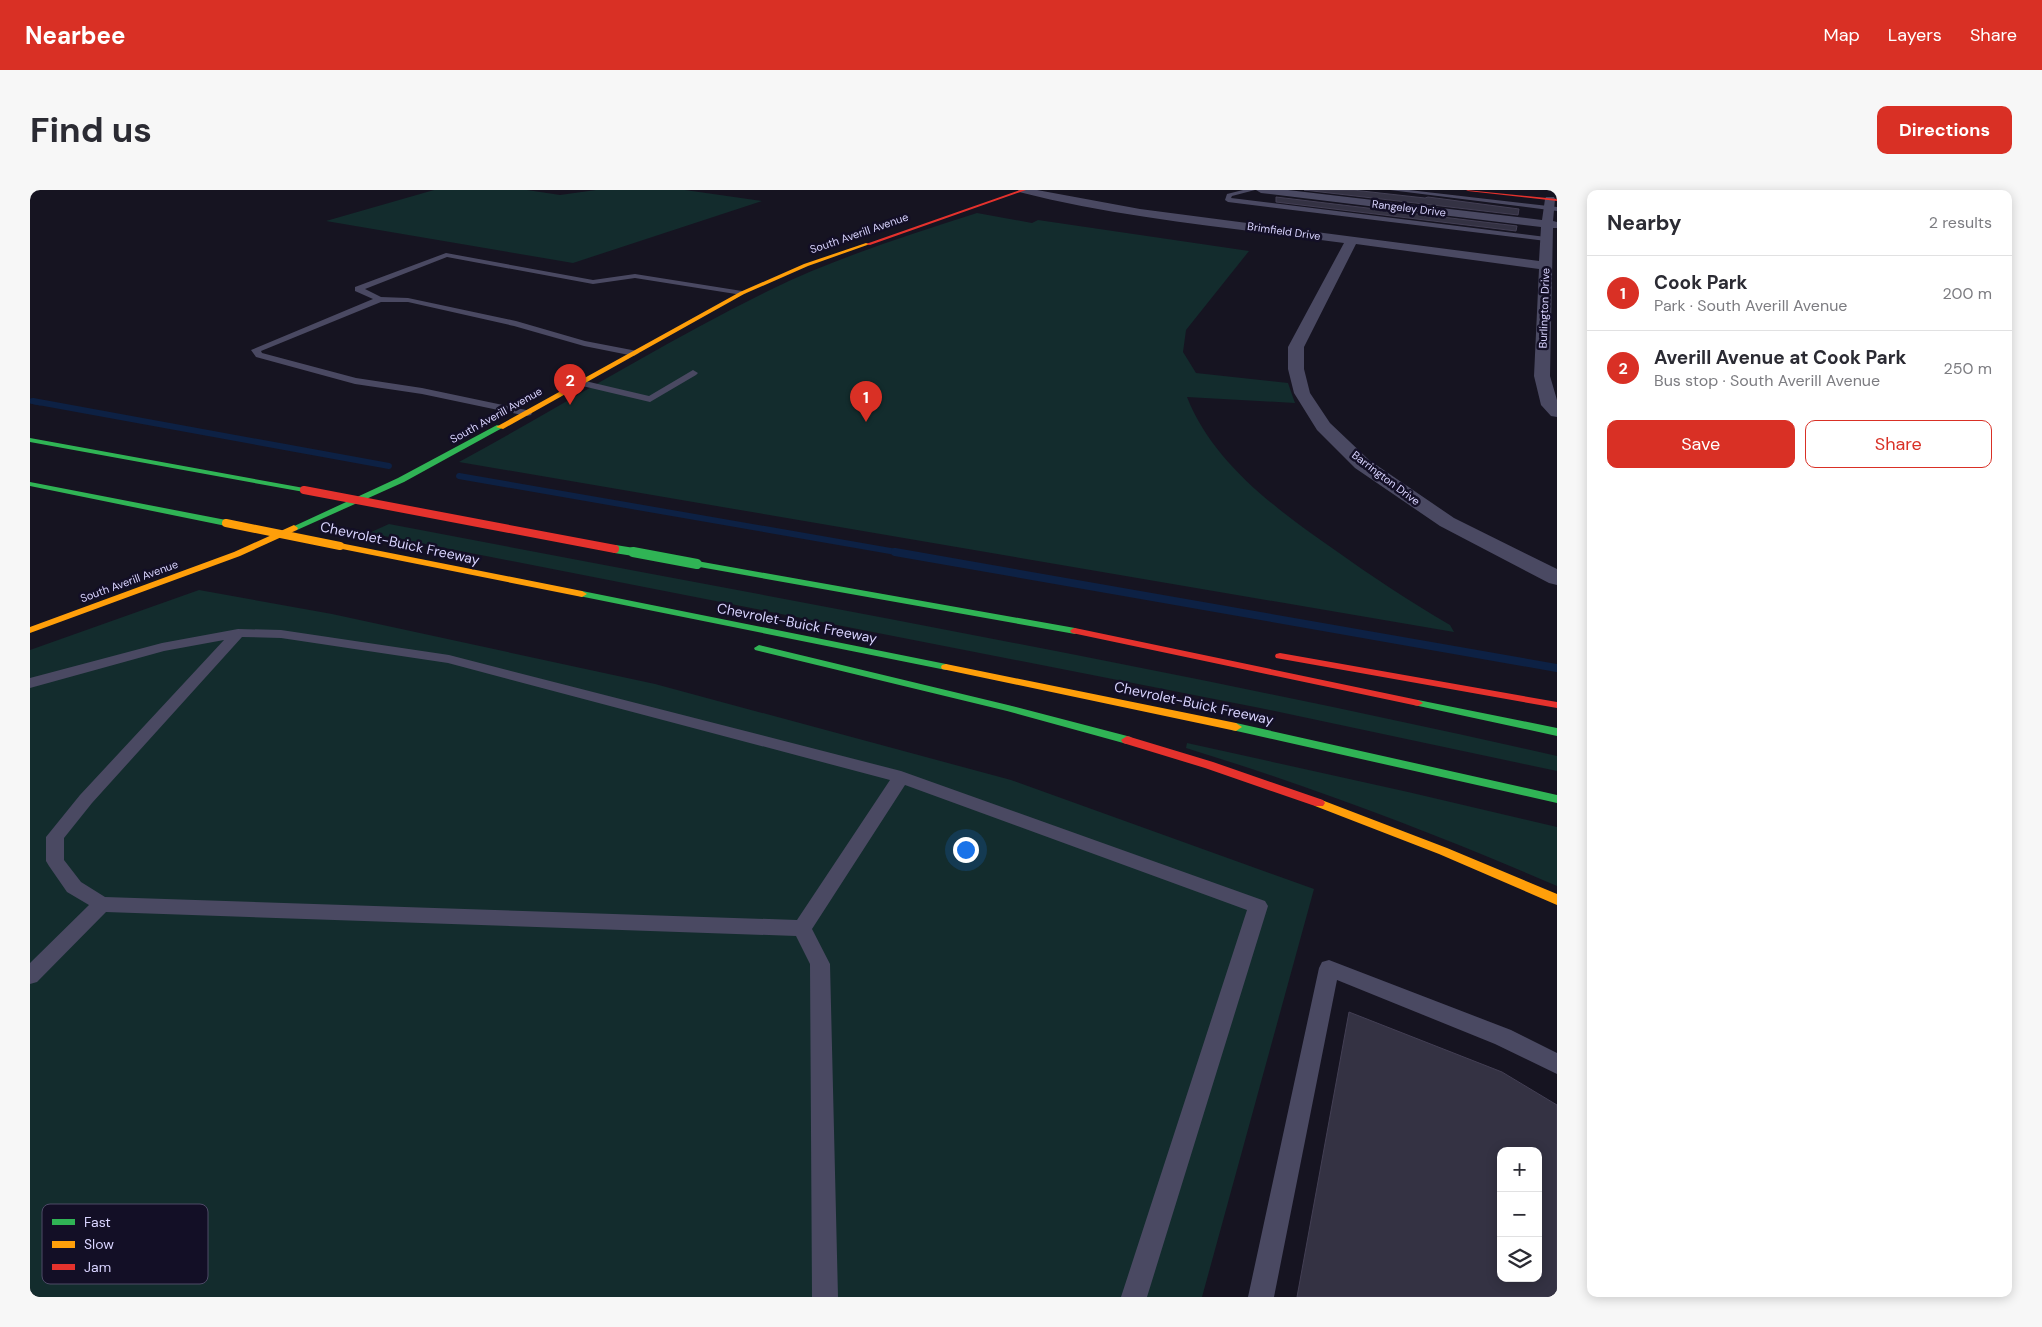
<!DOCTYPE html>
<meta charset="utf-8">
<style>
:root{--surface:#fff;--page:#f7f7f7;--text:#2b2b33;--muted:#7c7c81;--line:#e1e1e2;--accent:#d93025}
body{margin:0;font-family:"DM Sans",sans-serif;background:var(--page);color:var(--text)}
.controls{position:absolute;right:15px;bottom:15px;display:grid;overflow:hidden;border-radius:10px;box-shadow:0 2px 12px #0003}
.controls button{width:45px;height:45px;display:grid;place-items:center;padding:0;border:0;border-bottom:1px solid var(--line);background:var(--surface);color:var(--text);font:25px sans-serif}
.you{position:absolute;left:935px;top:659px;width:18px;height:18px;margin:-12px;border:4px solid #fff;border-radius:50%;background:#1a73e8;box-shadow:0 0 0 8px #1a73e833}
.badge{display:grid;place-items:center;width:32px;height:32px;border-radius:50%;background:var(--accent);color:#fff;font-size:16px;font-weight:700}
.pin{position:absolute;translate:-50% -41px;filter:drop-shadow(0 1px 2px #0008)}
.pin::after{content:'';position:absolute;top:26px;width:18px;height:15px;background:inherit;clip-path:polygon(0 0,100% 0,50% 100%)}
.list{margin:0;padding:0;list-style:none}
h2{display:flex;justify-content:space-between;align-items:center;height:65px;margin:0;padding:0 20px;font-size:21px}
h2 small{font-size:16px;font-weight:400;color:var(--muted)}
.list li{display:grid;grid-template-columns:32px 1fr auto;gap:15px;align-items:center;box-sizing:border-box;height:75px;padding:0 20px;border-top:1px solid var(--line)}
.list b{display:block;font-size:19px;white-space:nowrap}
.list p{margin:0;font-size:16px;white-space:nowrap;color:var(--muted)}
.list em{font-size:16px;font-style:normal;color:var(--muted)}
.actions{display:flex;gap:10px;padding:15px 20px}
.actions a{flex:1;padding:11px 0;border:1px solid var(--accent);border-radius:10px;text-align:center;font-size:18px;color:var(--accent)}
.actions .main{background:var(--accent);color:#fff}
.icon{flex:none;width:28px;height:28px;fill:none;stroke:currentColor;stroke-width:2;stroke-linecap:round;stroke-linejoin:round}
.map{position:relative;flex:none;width:1527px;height:1107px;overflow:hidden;border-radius:10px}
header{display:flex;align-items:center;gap:30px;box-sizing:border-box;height:70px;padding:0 25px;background:var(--accent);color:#fff}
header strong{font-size:24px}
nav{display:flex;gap:28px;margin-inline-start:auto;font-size:18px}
.intro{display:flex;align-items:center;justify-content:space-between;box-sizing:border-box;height:120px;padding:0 30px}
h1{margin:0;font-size:35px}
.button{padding:12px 22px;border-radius:10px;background:var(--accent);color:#fff;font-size:18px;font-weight:700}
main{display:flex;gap:30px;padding:0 30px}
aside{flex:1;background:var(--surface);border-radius:10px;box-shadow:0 2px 12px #0003}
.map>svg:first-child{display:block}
.green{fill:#132c2d}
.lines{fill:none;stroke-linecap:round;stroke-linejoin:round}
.stream-far2{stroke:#0d2144;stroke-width:5}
.stream-far1{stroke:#0d2144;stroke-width:6}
.stream{stroke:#0d2144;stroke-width:8}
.building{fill:#343243;stroke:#433f54;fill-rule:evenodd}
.lane{fill:#4a4962;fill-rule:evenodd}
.street{fill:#4a4962;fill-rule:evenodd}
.fast{fill:#30b455;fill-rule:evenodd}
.slow{fill:#ff9f0a;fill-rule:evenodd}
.jam{fill:#e5322d;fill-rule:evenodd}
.fast-bridge-far1{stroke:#30b455;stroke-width:8}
.fast-bridge{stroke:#30b455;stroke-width:10}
.slow-bridge{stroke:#ff9f0a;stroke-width:8}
.jam-bridge{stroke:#e5322d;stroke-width:8}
.labels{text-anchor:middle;stroke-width:5;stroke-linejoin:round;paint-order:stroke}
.far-street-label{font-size:11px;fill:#d9d4ff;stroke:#130f26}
.street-label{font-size:14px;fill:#d9d4ff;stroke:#130f26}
.key{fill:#130f26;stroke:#4e4a67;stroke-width:1}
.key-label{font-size:14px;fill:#d9d4ff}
</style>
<header>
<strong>Nearbee</strong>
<nav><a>Map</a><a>Layers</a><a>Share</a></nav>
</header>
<div class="intro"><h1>Find us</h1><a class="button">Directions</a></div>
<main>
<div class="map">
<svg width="1527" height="1107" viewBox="0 0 1527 1107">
<rect width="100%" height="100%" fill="#161421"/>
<!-- green -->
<path class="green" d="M404,0H497L530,5L566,0H655L732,11L543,73L296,31Z
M947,23L1002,33L1008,30L1219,61L1156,140L1153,162L1166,183L1258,193L1265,213L1157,207C1183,273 1246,319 1302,358C1341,386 1379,411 1420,435L1424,442L429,272C532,216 632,153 738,101C805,68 876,46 947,23Z
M359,334C749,409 1140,478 1527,566V581L1230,518L339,343Z
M169,400L302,424L625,494L981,590L1284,699L1172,1107H0V460Z
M1157,553L1378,602L1527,637V696C1406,644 1283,597 1156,558Z"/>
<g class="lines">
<!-- stream-far2 -->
<path class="stream-far2" d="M0,211L10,213"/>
<!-- stream-far1 -->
<path class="stream-far1" d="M3,211L359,276
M429,286L872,363"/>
<!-- stream -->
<path class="stream" d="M865,362L1527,478"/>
</g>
<!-- building -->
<path class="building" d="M1274,0H1323L1395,8L1398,7L1489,19L1488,25Z
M1246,7L1487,36L1486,41L1246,12Z
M1319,822L1472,882L1527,915V1107H1267ZM1471,961H1508V1088H1471Z"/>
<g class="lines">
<!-- lane -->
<path class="lane" d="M1213,0H1225L1202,6L1201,8L1516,47L1520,49L1516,51L1198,12L1195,10L1197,4Z
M1360,0H1379L1527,17V21Z
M416,63L563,90L605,84L712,101L716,103L712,105L605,88L563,94L417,67L335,99L351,107L378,108L486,131L555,151L607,161L609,163L604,166L554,156L484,136L378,112H351L231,161L232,163L326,188L392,198L501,221L502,223L501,225L497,226L392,204L325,194L226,167L221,160L343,109L325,101V97Z
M663,180L668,183L666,185L620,212L548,195L546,193L551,190L619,206Z
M208,439L251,440L419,465L871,581L1235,711L1238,716L1117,1107H1091L1217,720L875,595L782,739L800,774L808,1107H782L780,774L766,746L76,722L7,792L0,794V773L59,715L37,702L19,676L16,671V647L50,605L194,450L134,461L0,498V488L132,453ZM212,447L251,448L418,473L860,590L767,730L75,707L51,692L34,670V648L62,613Z
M1299,770L1481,840L1527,863V884L1465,854L1307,790L1244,1107H1218L1289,778L1292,772Z"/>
<!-- street -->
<path class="street" d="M988,0H1007L1110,19L1509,71L1511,37L1231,3L1226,0H1258L1512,30L1515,9L1516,7H1524L1525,9L1523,31L1527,32V38H1523L1520,186L1527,210V227L1521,226L1511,215L1504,186L1509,79L1326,54L1274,157V179L1280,203L1300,233L1339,270L1424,328L1527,379V395L1519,393L1410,336L1325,278L1287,240L1264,203L1258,179V157L1314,53C1206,38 1095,29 989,2Z"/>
<!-- fast -->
<path class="fast" d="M467,235L474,237L374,292L267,340H261L260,338L368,288Z
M0,248L274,298L278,300L274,302L0,252Z
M0,292L196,330L200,333L196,336L0,296Z
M667,371L1045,438L1050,441L1045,444L664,376L662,374Z
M552,401L916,474L921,477L916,480L549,406V402Z
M729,455L978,515L1101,547L1103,550L1097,554L977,521L725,460L724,458Z
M1388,510L1527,538V546L1384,515L1383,513L1384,511Z
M1206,533L1527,605V613L1202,540L1200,537L1202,534Z"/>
<!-- slow -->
<path class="slow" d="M836,53L840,54L778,76L714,104L473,239L466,237L710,102L774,74Z
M264,335L268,338L267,340L210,366L0,443V437L204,362Z
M310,353L552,401L557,404L552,407L307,358L306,356Z
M916,474L1206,533L1212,537L1206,541L912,479L911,477L912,475Z
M1289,609L1417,658L1527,704V715L1409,664L1285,616L1283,613L1285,610Z"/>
<!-- jam -->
<path class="jam" d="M990,0H996L840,55L836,54Z
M1436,0L1527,9V11L1438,1Z
M1045,438L1388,510L1393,513L1388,516L1042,443L1040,441L1042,439Z
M1250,463L1527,512V518L1246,468L1245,466L1246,464Z
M1097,546L1183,572L1293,610L1295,613L1293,616H1285L1175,578L1093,553L1091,550Z"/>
<!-- fast-bridge-far1 -->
<path class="fast-bridge-far1" d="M585,359L610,363"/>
<!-- fast-bridge -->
<path class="fast-bridge" d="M603,362L667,374"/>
<!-- slow-bridge -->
<path class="slow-bridge" d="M196,333L310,356"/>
<!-- jam-bridge -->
<path class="jam-bridge" d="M274,300L585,359"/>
</g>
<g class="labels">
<!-- far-street labels -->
<g class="far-street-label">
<text transform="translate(1379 18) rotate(7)" y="4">Rangeley Drive</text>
<text transform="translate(1254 41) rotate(8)" y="4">Brimfield Drive</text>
<text transform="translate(829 43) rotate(-19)" y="4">South Averill Avenue</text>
<text transform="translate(1514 118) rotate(-88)" y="4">Burlington Drive</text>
<text transform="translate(466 225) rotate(-29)" y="4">South Averill Avenue</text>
<text transform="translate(1356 288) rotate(37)" y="4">Barrington Drive</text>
<text transform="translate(99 391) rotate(-20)" y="4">South Averill Avenue</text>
</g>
<!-- street labels -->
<g class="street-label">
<text transform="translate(370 353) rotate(12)" y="5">Chevrolet-Buick Freeway</text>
<text transform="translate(767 433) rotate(11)" y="5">Chevrolet-Buick Freeway</text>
<text transform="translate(1164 513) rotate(12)" y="5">Chevrolet-Buick Freeway</text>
</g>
</g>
<!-- legend -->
<rect x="12" y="1014" width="166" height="80" rx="8" class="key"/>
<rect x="22" y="1029" width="23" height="6" fill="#30b455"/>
<rect x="22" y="1051" width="23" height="7" fill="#ff9f0a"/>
<rect x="22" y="1074" width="23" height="6" fill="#e5322d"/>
<g class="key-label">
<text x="54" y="1037">Fast</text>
<text x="54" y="1059">Slow</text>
<text x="54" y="1082">Jam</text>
</g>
</svg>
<div class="controls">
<button>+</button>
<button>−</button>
<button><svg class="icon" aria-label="layers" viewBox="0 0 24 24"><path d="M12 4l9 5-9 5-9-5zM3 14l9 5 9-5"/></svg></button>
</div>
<div class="you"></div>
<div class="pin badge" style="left:836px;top:232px">1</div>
<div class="pin badge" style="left:540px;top:215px">2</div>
</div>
<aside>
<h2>Nearby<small>2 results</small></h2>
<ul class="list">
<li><span class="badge">1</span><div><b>Cook Park</b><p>Park · South Averill Avenue</p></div><em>200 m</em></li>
<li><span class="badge">2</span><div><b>Averill Avenue at Cook Park</b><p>Bus stop · South Averill Avenue</p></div><em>250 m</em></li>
</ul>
<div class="actions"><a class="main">Save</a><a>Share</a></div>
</aside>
</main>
